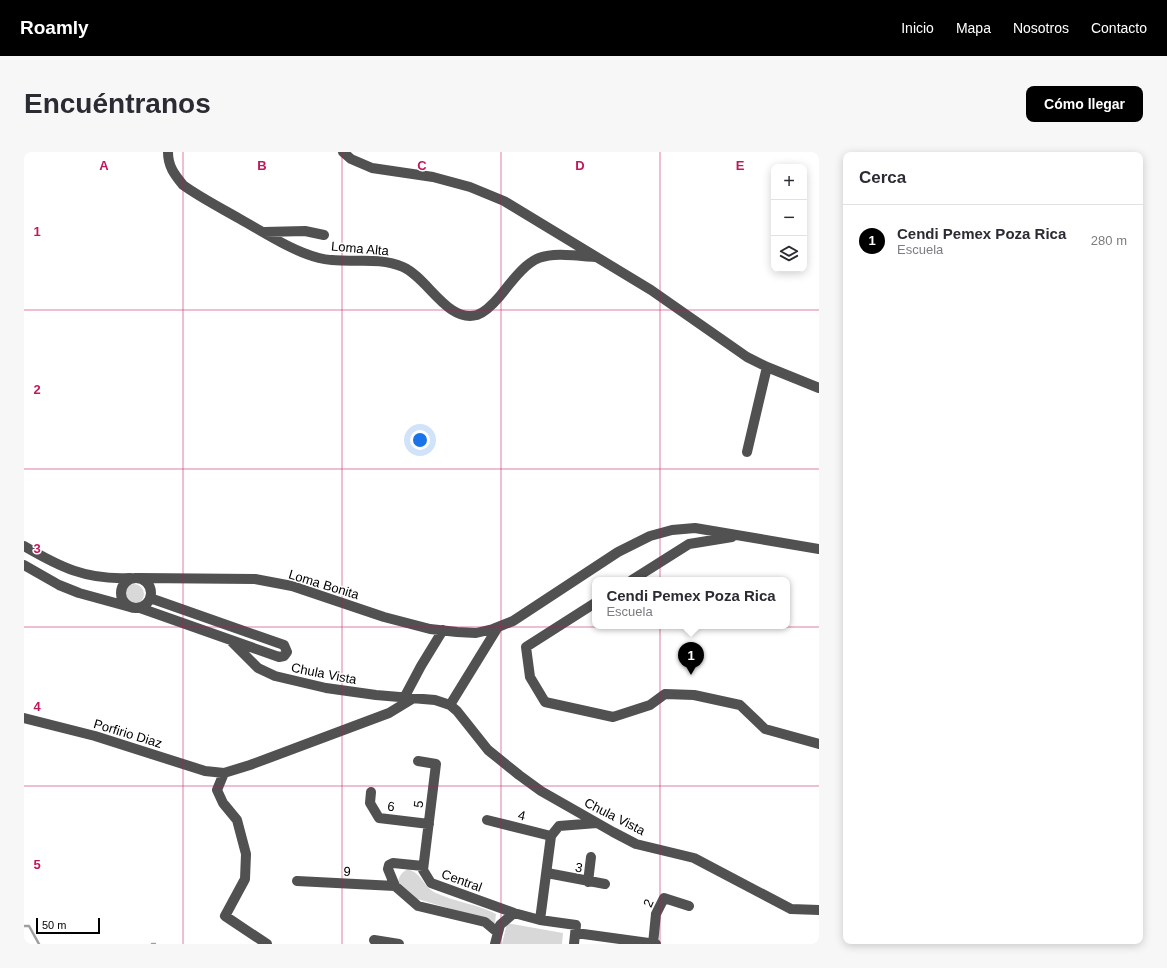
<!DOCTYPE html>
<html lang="es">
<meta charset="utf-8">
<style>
:root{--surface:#fff;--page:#f7f7f7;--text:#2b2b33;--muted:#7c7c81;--line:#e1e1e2;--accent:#000}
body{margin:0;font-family:Arial,sans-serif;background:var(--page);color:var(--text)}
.controls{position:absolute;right:12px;top:12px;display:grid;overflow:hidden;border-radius:8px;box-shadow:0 2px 10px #0003}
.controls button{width:36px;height:36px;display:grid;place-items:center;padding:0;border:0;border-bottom:1px solid var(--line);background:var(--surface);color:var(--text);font:20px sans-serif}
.scale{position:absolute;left:12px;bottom:10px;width:64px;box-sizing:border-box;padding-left:4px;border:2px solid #000;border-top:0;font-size:11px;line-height:14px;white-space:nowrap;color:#000;-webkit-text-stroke:3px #fff;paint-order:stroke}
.you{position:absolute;left:396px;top:288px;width:14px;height:14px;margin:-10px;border:3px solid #fff;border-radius:50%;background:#1a73e8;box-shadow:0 0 0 6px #1a73e833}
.badge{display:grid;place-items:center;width:26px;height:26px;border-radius:50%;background:var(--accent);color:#fff;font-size:13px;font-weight:700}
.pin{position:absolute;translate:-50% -33px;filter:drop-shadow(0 1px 2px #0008)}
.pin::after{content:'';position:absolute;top:21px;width:14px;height:12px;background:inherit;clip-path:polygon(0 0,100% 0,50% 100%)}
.popup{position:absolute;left:568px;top:425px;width:198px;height:52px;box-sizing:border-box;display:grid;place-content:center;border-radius:8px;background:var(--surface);filter:drop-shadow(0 1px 3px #0005);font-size:13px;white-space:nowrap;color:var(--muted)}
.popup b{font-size:15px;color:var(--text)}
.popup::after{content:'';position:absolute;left:50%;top:100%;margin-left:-8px;border:8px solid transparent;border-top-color:var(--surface)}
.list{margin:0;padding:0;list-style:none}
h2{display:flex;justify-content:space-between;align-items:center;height:52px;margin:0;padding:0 16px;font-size:17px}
h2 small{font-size:13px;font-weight:400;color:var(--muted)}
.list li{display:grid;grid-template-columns:26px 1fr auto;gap:12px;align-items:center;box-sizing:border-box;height:72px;padding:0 16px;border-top:1px solid var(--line)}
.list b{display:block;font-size:15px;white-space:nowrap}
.list p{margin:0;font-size:13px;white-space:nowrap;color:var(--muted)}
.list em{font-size:13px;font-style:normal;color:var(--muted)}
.icon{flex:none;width:22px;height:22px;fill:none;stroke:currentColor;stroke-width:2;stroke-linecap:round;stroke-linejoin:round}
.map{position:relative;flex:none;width:795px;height:792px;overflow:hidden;border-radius:8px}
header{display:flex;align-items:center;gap:24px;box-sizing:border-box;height:56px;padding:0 20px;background:var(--accent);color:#fff}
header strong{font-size:19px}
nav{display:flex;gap:22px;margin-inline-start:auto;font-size:14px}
.intro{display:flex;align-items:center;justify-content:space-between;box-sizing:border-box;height:96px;padding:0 24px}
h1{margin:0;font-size:28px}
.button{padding:10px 18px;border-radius:8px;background:var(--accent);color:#fff;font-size:14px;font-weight:700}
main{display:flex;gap:24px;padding:0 24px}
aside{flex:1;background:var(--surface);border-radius:8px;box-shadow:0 2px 10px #0003}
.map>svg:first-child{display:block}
.green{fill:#d8d8d8}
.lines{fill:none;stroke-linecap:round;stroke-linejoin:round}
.stream{stroke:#9f9f9f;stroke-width:2.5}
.minor{stroke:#515151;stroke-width:10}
.grid{fill:none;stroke:#c2185b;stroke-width:1;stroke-opacity:0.55}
.labels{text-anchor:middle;stroke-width:3;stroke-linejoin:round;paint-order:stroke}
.street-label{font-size:13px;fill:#000;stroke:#fff}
.grid-label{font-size:13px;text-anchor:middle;font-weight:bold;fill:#c2185b;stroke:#fff;stroke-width:3;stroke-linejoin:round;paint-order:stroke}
</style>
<header>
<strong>Roamly</strong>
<nav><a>Inicio</a><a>Mapa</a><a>Nosotros</a><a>Contacto</a></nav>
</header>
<div class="intro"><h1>Encuéntranos</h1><a class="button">Cómo llegar</a></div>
<main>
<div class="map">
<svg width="795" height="792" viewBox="0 0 795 792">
<rect width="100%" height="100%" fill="#fff"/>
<!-- green -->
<path class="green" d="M100 442a10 10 0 1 1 20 0a10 10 0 1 1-20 0Z
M384,717C400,723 398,734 412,741C431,750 453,752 472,762L471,771L469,772L447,763L387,745L374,730C375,724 378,720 384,717Z
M483,771L539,781L538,792H478Z"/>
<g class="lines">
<!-- stream -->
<path class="stream" d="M0,774H5L15,792
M128,792H131"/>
<!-- minor -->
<path class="minor" d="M144,0C144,14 150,22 159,33C177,46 197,56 216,67C241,81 268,99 295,106C322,113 352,103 379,115C404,126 423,171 453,163C462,160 470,151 476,144C511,99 515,100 571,105
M319,0L327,7L348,16L409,25L446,35L480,49L627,138L723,205L743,215L795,236
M240,80L281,79L300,83
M723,300L743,215
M0,394C36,415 62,428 105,426
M0,413L35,433L55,441L106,455
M97 441a15 15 0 1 1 30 0a15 15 0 1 1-30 0Z
M115,426L231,427L268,434L360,465L406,477L433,480L452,481L469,477L489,469L594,400L626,384L648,378L671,376L795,397
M608,428L665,392L708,385
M571,451L502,495L506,525L521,550L589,565L626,553L641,542L670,543L716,553L741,577L795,592
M116,456L255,505L260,504L263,500L260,493L126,446
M206,488L234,516L251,524L302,536L352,543L411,548L426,553L433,559L464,598L495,623L517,639L589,680L612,692L670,706L767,757L795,758
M380,546L397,514L419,478
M426,553L474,475
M0,566L71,584L181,619L200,621L226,613L365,561L388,547
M394,609L412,612L399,718L407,731L490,761L516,768L552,773L550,792
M200,621L193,638L199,651L213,668L222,702L221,727L201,764L243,792
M347,640L346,651L355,666L405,672
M463,668L527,684
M399,714L369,711L365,713L364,717L371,734L394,754L461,770L473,780
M523,721L581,732
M273,729L371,734
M564,730L567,705
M516,768L527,684L535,674L573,671
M552,781L632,792
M350,788L375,792
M471,792L476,773L490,761
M629,792L632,762L640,746L665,754"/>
</g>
<!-- grid -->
<path class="grid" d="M159,0V792M318,0V792M477,0V792M636,0V792M0,158H795M0,317H795M0,475H795M0,634H795"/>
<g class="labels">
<!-- street labels -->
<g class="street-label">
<text transform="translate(336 96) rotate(5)" y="5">Loma Alta</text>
<text transform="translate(300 432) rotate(17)" y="5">Loma Bonita</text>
<text transform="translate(300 521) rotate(11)" y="5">Chula Vista</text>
<text transform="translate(104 581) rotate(17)" y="5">Porfirio Diaz</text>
<text transform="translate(394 652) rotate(-83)" y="5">5</text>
<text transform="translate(367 654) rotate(6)" y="5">6</text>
<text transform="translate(498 663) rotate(13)" y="5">4</text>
<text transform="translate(591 664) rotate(27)" y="5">Chula Vista</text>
<text transform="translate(555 715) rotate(11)" y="5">3</text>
<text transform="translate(323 719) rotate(3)" y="5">9</text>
<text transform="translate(438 728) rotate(20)" y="5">Central</text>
<text transform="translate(624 751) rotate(-66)" y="5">2</text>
</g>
</g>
<g class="grid-label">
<text x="80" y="18">A</text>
<text x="238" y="18">B</text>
<text x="398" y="18">C</text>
<text x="556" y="18">D</text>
<text x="716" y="18">E</text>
<text x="13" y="84">1</text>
<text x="13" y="242">2</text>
<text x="13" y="401">3</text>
<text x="13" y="559">4</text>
<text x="13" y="717">5</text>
</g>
</svg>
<div class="controls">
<button>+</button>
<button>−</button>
<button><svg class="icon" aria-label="layers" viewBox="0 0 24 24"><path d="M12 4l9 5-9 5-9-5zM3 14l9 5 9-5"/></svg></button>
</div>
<div class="scale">50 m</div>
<div class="you"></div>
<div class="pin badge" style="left:667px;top:523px">1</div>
<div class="popup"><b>Cendi Pemex Poza Rica</b>Escuela</div>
</div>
<aside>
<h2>Cerca<small></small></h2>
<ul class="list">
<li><span class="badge">1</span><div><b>Cendi Pemex Poza Rica</b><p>Escuela</p></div><em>280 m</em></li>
</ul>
</aside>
</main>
